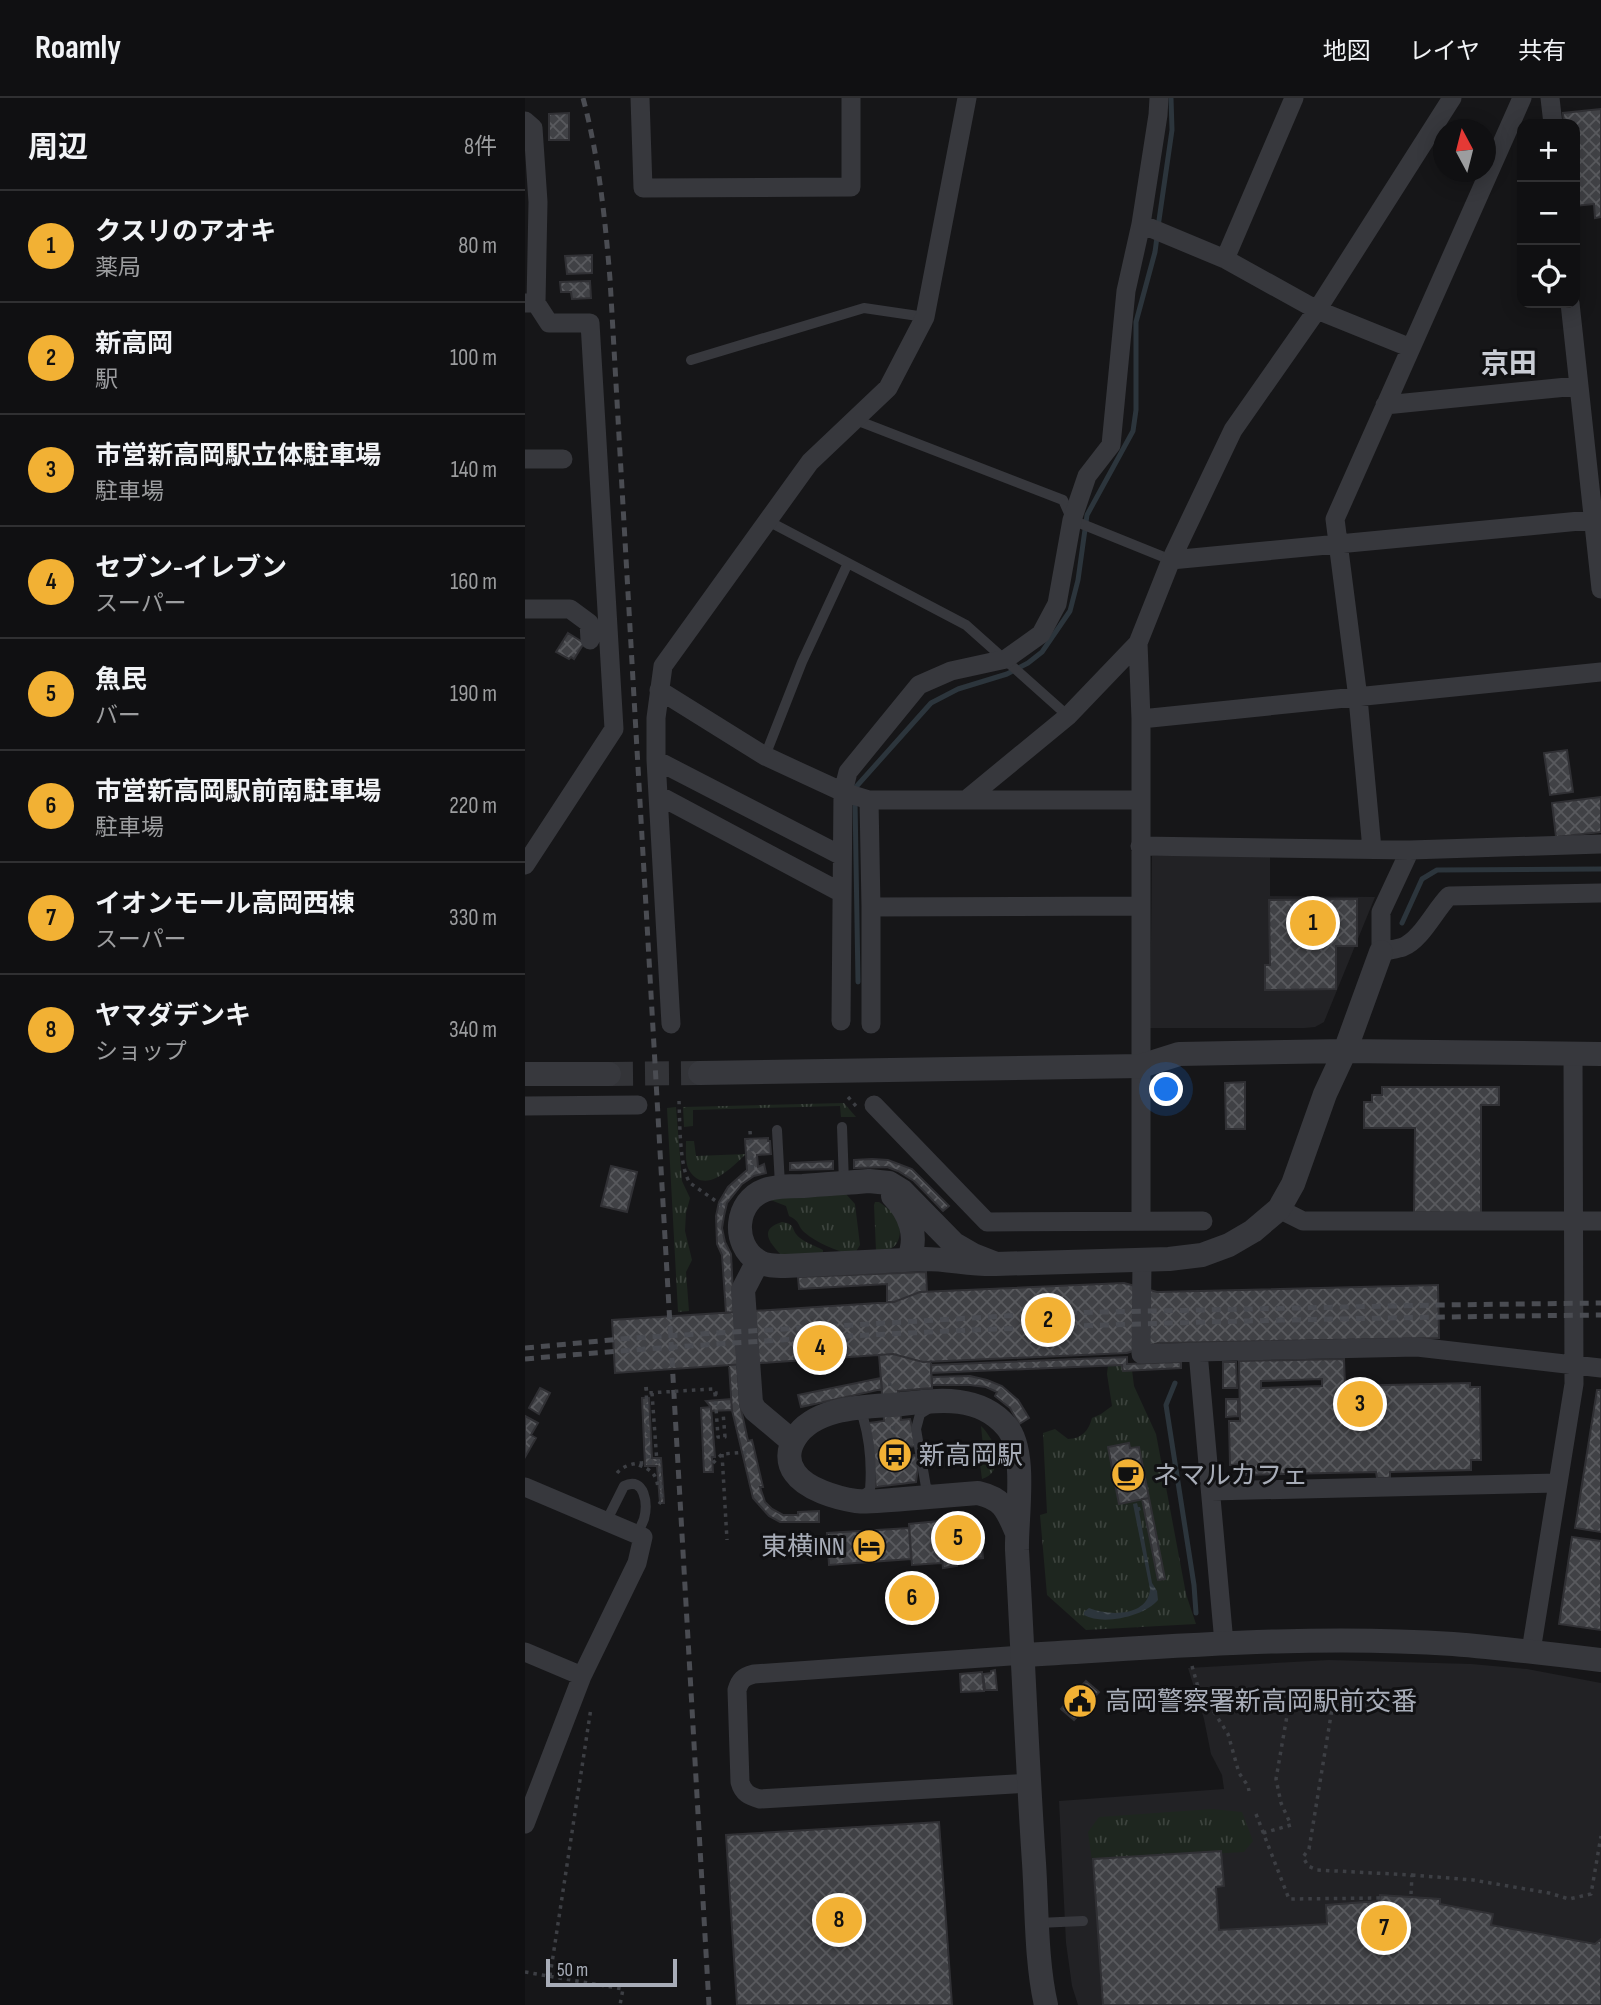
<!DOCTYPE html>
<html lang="ja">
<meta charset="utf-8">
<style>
:root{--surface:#101012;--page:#1e1e20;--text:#f1f3f6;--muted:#9c9d9f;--line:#303032;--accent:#f2b134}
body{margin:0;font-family:"Sofia Sans Condensed","Noto Sans JP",sans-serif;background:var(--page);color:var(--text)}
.controls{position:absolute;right:21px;top:21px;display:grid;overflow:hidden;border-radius:14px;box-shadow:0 4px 18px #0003}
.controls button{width:63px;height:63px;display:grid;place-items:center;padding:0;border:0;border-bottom:2px solid var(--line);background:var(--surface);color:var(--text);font:35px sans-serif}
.compass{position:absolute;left:908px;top:21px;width:63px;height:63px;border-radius:50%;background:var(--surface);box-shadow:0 4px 18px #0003;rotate:353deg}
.scale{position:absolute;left:21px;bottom:18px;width:131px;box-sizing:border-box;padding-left:7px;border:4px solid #a8adb8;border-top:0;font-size:19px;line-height:24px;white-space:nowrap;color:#a8adb8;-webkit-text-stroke:5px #111113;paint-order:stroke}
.you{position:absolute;left:642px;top:992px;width:24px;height:24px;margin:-18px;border:5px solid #fff;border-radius:50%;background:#1a73e8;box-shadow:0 0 0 10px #1a73e833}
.badge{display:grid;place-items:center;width:46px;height:46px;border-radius:50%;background:var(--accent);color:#111;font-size:23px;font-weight:700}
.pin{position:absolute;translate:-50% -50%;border:4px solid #fff;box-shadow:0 2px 7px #0006}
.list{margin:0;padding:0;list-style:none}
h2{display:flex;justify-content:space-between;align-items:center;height:91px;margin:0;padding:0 28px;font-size:30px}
h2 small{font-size:23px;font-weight:400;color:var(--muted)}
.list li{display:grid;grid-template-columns:46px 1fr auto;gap:21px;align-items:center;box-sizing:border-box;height:112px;padding:0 28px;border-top:2px solid var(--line)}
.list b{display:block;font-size:26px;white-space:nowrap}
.list p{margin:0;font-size:23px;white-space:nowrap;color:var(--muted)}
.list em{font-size:23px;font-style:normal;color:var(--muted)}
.icon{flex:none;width:38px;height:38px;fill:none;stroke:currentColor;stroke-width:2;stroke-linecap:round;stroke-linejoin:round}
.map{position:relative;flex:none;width:1076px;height:1907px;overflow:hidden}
header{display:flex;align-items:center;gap:42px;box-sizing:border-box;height:98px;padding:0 35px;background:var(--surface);border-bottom:2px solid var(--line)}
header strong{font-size:33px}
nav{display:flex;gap:38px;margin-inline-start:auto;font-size:24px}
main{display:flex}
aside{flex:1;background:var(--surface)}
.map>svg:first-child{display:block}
.built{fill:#222225}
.grass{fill:url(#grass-tufts)}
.water{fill:url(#water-ripples)}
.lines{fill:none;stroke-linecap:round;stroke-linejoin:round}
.stream{stroke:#2c353c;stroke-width:5}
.building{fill:url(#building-cross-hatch);stroke:#303034;stroke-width:2;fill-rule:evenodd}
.tertiary-tunnel{stroke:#333438;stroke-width:24;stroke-dasharray:24 12;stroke-linecap:butt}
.path{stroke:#3d3f44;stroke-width:3.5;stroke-dasharray:3.5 5;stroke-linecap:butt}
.service{stroke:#37383d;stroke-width:10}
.minor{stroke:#37383d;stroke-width:19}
.tertiary{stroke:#37383d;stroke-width:24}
.rail{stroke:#4a4c52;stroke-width:5;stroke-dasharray:9 7;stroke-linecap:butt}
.path-bridge{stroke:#3d3f44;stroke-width:3.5;stroke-dasharray:3.5 5;stroke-linecap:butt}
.labels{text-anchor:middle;stroke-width:6;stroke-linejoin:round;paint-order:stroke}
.poi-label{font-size:26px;fill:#a8adb8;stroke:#111113;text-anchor:start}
.neighbourhood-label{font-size:28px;font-weight:bold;fill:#c9ccd4;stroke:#111113}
</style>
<header>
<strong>Roamly</strong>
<nav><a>地図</a><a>レイヤ</a><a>共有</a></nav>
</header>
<main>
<aside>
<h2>周辺<small>8件</small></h2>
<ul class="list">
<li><span class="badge">1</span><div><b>クスリのアオキ</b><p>薬局</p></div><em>80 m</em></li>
<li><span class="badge">2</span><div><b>新高岡</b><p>駅</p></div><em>100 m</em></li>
<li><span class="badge">3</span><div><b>市営新高岡駅立体駐車場</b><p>駐車場</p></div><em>140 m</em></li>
<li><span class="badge">4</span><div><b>セブン-イレブン</b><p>スーパー</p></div><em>160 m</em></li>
<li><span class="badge">5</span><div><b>魚民</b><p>バー</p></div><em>190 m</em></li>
<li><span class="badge">6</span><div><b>市営新高岡駅前南駐車場</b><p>駐車場</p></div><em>220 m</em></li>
<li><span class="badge">7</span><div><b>イオンモール高岡西棟</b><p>スーパー</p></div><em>330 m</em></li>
<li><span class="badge">8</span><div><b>ヤマダデンキ</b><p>ショップ</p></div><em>340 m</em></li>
</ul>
</aside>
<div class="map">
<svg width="1076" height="1907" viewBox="0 0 1076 1907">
<defs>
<pattern id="grass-tufts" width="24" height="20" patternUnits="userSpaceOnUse" patternTransform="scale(1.75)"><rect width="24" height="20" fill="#1e261f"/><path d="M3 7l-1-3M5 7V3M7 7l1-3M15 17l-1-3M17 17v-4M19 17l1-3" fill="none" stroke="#3c433d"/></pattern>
<pattern id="water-ripples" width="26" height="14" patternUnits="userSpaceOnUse" patternTransform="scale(1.75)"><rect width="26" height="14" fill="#2c353c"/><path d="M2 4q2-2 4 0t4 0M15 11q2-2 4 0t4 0" fill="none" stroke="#485056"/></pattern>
<pattern id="building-cross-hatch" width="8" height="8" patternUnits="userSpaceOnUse" patternTransform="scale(1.75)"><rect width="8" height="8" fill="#404145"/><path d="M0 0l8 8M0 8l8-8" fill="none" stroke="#595a5e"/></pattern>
</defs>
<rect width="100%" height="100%" fill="#161618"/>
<!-- built -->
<path class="built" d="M745,757V798L850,799L799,924L790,929L779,930H625L627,758Z
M804,1562L946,1566L1002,1571L1076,1585V1907H553L547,1888L541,1845L534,1703L699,1691L697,1677L686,1656L679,1621L663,1570Z"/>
<!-- grass -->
<path class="grass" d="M319,1005L331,1019H316L315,1008L168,1012V1028L159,1029L158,1009Z
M151,1009L157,1083L165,1100L161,1115L160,1133L167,1162L161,1174L164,1213L153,1214L142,1010Z
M169,1043L171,1058L221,1056C208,1068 180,1099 164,1072C160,1065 161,1052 161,1043Z
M321,1096L330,1106L335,1147L330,1155L325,1157C309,1151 293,1146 279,1134C272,1127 276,1124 264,1118L261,1108L243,1101Z
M350,1104H354C360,1108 367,1113 371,1119C378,1130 376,1149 362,1152C358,1153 354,1153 351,1153L349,1107Z
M257,1124C272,1126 265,1132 275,1140C281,1145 291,1148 298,1152V1158L258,1159C247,1147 231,1132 257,1124Z
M583,1267H597L598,1273L607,1272L609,1288L631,1336L661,1496L671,1526L561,1532L522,1497L515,1417L522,1415L518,1335L530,1331L543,1341C557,1341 564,1332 567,1320L576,1316L587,1308L582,1276Z
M456,1328C470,1341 482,1373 457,1381L454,1359L459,1358Z
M687,1711L717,1714L728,1743L719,1754L567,1763L563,1734L574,1719Z"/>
<!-- water -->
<path class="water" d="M612,1405L613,1409H615L616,1412L614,1413L627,1485L632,1493L633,1502C620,1518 578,1528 559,1517V1514L564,1510C583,1518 623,1519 625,1491L608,1406Z"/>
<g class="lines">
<!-- stream -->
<path class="stream" d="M633,129L647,32L646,0
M330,692V690L406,605L433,591L482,576L503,565L517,554L545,513L553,482L562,417L608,333L611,312V224L630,154L632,139
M330,702L333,884
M877,825L897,781L912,772L1076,771
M650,1285L641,1307L669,1487L671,1515"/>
</g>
<!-- building -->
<path class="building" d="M1076,11V119L1070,120L1069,106L1050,108V26H1039L1038,15Z
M44,15V42H24V16Z
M67,157V175L42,176L40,158Z
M65,183L66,200L47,201L46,194H36L35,184Z
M43,535L59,545L49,561L46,559L44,561L31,554Z
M1042,652L1048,694L1025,697L1019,655Z
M1076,699V734L1031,739L1027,705Z
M832,801V848H811V891L740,892V867H745L744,802Z
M720,984V1031H701L700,985Z
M857,989H974V1007H956V1115L889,1114L890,1030H839V1004H847V997H857Z
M243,1040V1043H245L246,1056L232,1057L233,1069L239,1066L241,1075L229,1078L217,1086L202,1105L199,1118L197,1130L200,1144L206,1156L209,1214L201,1215L197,1157L192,1146L191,1118L194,1104L203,1089L222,1072L220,1041Z
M347,1061L363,1062L387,1071L424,1108L418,1113L389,1083L373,1073L362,1069L329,1070V1062Z
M308,1063V1071L265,1072V1065Z
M86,1068L112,1074L102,1114L76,1108Z
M401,1174L402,1194H395L369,1204H362V1186L274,1191L273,1179Z
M599,1185L632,1194L913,1187L914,1240L633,1245L602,1255L398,1264L368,1256L90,1275L87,1222L369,1204L395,1194Z
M368,1256L398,1264H406L407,1290L373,1293L376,1322L385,1321L392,1348L383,1349L384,1358L391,1357L393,1370L391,1384L351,1389L343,1325L359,1323L354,1257Z
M602,1259V1266L656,1264V1270L598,1273L597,1267L406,1275V1267Z
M819,1261L820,1288L945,1285V1289H955L956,1362H946V1372L865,1374V1380H852L851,1374L716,1377V1366L705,1367L704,1323H715L714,1263ZM797,1281V1288L736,1290V1283Z
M698,1264H711L712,1290H698Z
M204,1267H212L215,1306L223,1343L227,1342L238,1389H235L240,1404L247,1411L258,1417H273V1414L294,1413V1424H255L244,1418L228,1400L207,1312Z
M445,1278L462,1282L477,1288L493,1302L504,1320L494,1326L485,1310L470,1298L472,1294L461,1289L445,1287H407V1279Z
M356,1280L357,1291L276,1309L273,1297Z
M15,1290L25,1295L14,1316L4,1310Z
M1072,1292H1076V1434L1050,1430Z
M117,1300H124L127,1360H136L139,1405H135L132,1368H120Z
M206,1301L207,1312L186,1313V1309L181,1303Z
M701,1301H713V1318L701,1319Z
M186,1309L190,1359H187L188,1374H179L176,1310Z
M0,1318L13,1325L6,1337L11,1340L0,1359Z
M604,1345L605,1350L614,1349L624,1400L594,1406L583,1349Z
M624,1400L640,1481L633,1482L617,1401Z
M439,1422L456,1438L458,1460L432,1463V1468L418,1470L414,1425Z
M413,1423L416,1465L387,1467L384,1426Z
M384,1430L386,1461L304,1467L302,1435Z
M1047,1439L1076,1443V1532L1034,1526Z
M470,1572L472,1592H460L458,1576L466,1575V1573Z
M457,1574L459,1593L436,1594L435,1576Z
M561,1583L574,1594L549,1622L536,1611Z
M414,1724L427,1907H212L201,1737Z
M696,1753L699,1788L691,1789L694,1832L802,1826L801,1807L854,1803L855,1797L915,1801V1806L968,1816L966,1827L1070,1846L1076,1841V1907H578L568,1761Z"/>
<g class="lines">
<!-- tertiary-tunnel -->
<path class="tertiary-tunnel" d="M84,976L175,975"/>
<!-- path -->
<path class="path" d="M323,999L331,1008
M154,1003C155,1023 154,1069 165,1085L198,1108
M225,1033L228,1075
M363,1268L365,1288
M121,1289L124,1365
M127,1295L132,1365
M190,1295L193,1339H200L198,1314
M368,1328L373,1383
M197,1356L202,1442
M188,1365L197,1356L222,1354
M114,1367C127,1372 132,1377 133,1391
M92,1375C102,1363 120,1365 134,1364L137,1402L134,1406
M667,1568L673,1589L703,1636L714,1675L723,1688L724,1693
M808,1605L784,1751L778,1759L783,1768L792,1772L887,1777L886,1796
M731,1716L764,1801L855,1800
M738,1735L766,1727L756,1705L751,1681L763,1612
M887,1777L948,1782L1024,1795L1044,1801L1066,1796L1076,1738
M0,1874L98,1891L95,1907
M25,1878L66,1610"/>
<!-- service -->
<path class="service" d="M166,262L339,210L400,219
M331,322L538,402L547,422L646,462
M243,423L441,527L543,618
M240,658L277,564L323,465
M317,1029L319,1085
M252,1032L255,1087
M403,1311L395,1316L391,1331L401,1389L408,1394
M329,1314L338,1319C345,1343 347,1367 345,1392L335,1400
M81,1424L99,1388C120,1378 123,1406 119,1421C117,1426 114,1432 112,1437
M513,1825L558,1823"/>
<!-- minor -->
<path class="minor" d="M115,0L118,90L326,89V0
M1025,0L1028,26
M0,23L8,30L13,104L11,205
M616,126L700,161L792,212L886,250
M700,161L769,0
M0,205H11L24,225H65L89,631L0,767
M1045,205L1076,491
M860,307L1052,288
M0,361H38
M646,462L1076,421
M0,511H45L64,525L65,542
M613,545L616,621V1123
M134,592L240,658L318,694L344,702H615
M616,621L1076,574
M131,662L317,758
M133,697L317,795
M442,701L543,618L613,545L646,462L708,332L792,212L927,0
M344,702L346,809L616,808
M615,748L885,752L1076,746
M847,751L833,600L810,421L997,0
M885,752L856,814V854C863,852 872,851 878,849C896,842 910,812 924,798L1076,795
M346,809V926
M316,923L318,694L323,674L394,587L426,573L481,561L516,536L532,506L547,422L562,378L586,347L601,193L616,126L633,17L634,0
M146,926L131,662V620L138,568L285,364L363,290L400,219L442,0
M349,1007L462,1124L678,1123
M0,1008L113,1007
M754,1111L778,1123H1076
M617,1163L616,1256L673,1254
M0,1389L118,1439L112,1465L57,1578L0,1726
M686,1393L1033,1385
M699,1545L673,1254L892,1249L1076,1270
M1006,1553L1049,1286L1048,957
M0,1554L57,1578
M498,1557L229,1576C218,1579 215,1582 212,1592L215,1684C218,1695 224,1698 235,1701L505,1685"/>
<!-- tertiary -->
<path class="tertiary" d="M175,975L616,968L654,956L820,953L1076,956
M0,976H84
M344,1083L364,1085L377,1093L429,1146L448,1157L471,1166C447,1167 424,1161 400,1161L260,1168C251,1168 240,1168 233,1163C206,1146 210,1103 240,1092C251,1088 266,1088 278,1088C300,1086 322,1085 344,1083Z
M368,1098C385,1115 394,1139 383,1162
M233,1163L218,1192L226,1305L230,1312L268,1344
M471,1166L644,1161L677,1157L704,1147L728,1133L754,1111L768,1086L800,996L820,953L856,854
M492,1435C482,1412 479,1401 453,1395C428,1397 403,1399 379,1401C363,1402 346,1405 331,1403C311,1400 281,1391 270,1375C262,1364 263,1351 270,1340C289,1310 335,1309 367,1307C407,1303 452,1294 481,1328C503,1352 491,1421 492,1452C498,1556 502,1661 509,1765C512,1810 511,1863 521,1907
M498,1557C641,1549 785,1536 928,1546C977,1550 1027,1556 1076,1562"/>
<!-- rail -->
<path class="rail" d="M58,0C74,60 80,120 85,181L184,1907
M0,1250L107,1240L531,1215L915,1207L1076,1205
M0,1261C358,1229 717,1221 1076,1217"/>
<!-- path-bridge -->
<path class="path-bridge" d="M121,1289L122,1295L189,1291L190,1295H195"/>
</g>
<!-- icons -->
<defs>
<g id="bus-disc" transform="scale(1.75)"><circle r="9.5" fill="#f2b134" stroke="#111113"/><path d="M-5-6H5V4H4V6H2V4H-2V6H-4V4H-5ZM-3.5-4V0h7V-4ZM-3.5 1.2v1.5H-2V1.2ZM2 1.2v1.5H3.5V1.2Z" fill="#111"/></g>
<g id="cafe-disc" transform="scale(1.75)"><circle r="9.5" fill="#f2b134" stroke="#111113"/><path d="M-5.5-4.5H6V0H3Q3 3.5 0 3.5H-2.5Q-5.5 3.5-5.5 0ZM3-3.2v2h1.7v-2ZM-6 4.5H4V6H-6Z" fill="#111"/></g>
<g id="hotel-disc" transform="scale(1.75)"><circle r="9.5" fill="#f2b134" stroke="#111113"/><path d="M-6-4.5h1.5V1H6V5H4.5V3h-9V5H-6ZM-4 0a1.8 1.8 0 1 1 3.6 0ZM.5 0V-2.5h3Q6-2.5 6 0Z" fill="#111"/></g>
<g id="civic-disc" transform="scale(1.75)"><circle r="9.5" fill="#f2b134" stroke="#111113"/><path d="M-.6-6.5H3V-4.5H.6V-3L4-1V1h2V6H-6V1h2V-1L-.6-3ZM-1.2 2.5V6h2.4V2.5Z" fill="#111"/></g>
</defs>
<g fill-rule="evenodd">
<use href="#bus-disc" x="370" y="1357"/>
<use href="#cafe-disc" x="603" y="1377"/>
<use href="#hotel-disc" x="344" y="1448"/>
<use href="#civic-disc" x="555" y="1603"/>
</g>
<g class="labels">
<!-- poi labels -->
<g class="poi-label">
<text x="394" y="1366">新高岡駅</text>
<text x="628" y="1386">ネマルカフェ</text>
<text x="320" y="1457" text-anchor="end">東横INN</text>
<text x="580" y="1612">高岡警察署新高岡駅前交番</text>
</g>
<!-- neighbourhood labels -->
<g class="neighbourhood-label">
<text x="984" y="275">京田</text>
</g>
</g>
</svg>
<div class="controls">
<button>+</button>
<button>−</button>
<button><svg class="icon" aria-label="locate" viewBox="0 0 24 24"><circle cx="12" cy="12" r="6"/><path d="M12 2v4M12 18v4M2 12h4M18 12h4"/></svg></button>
</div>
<svg class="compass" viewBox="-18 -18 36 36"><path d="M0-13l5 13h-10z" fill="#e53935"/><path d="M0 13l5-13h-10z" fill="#9c9d9f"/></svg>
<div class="scale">50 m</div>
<div class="you"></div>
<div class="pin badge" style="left:788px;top:825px">1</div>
<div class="pin badge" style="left:523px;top:1222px">2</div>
<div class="pin badge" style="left:835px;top:1306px">3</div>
<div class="pin badge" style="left:295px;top:1250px">4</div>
<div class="pin badge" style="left:433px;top:1440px">5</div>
<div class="pin badge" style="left:387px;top:1500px">6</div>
<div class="pin badge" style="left:859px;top:1830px">7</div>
<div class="pin badge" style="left:314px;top:1822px">8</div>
</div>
</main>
